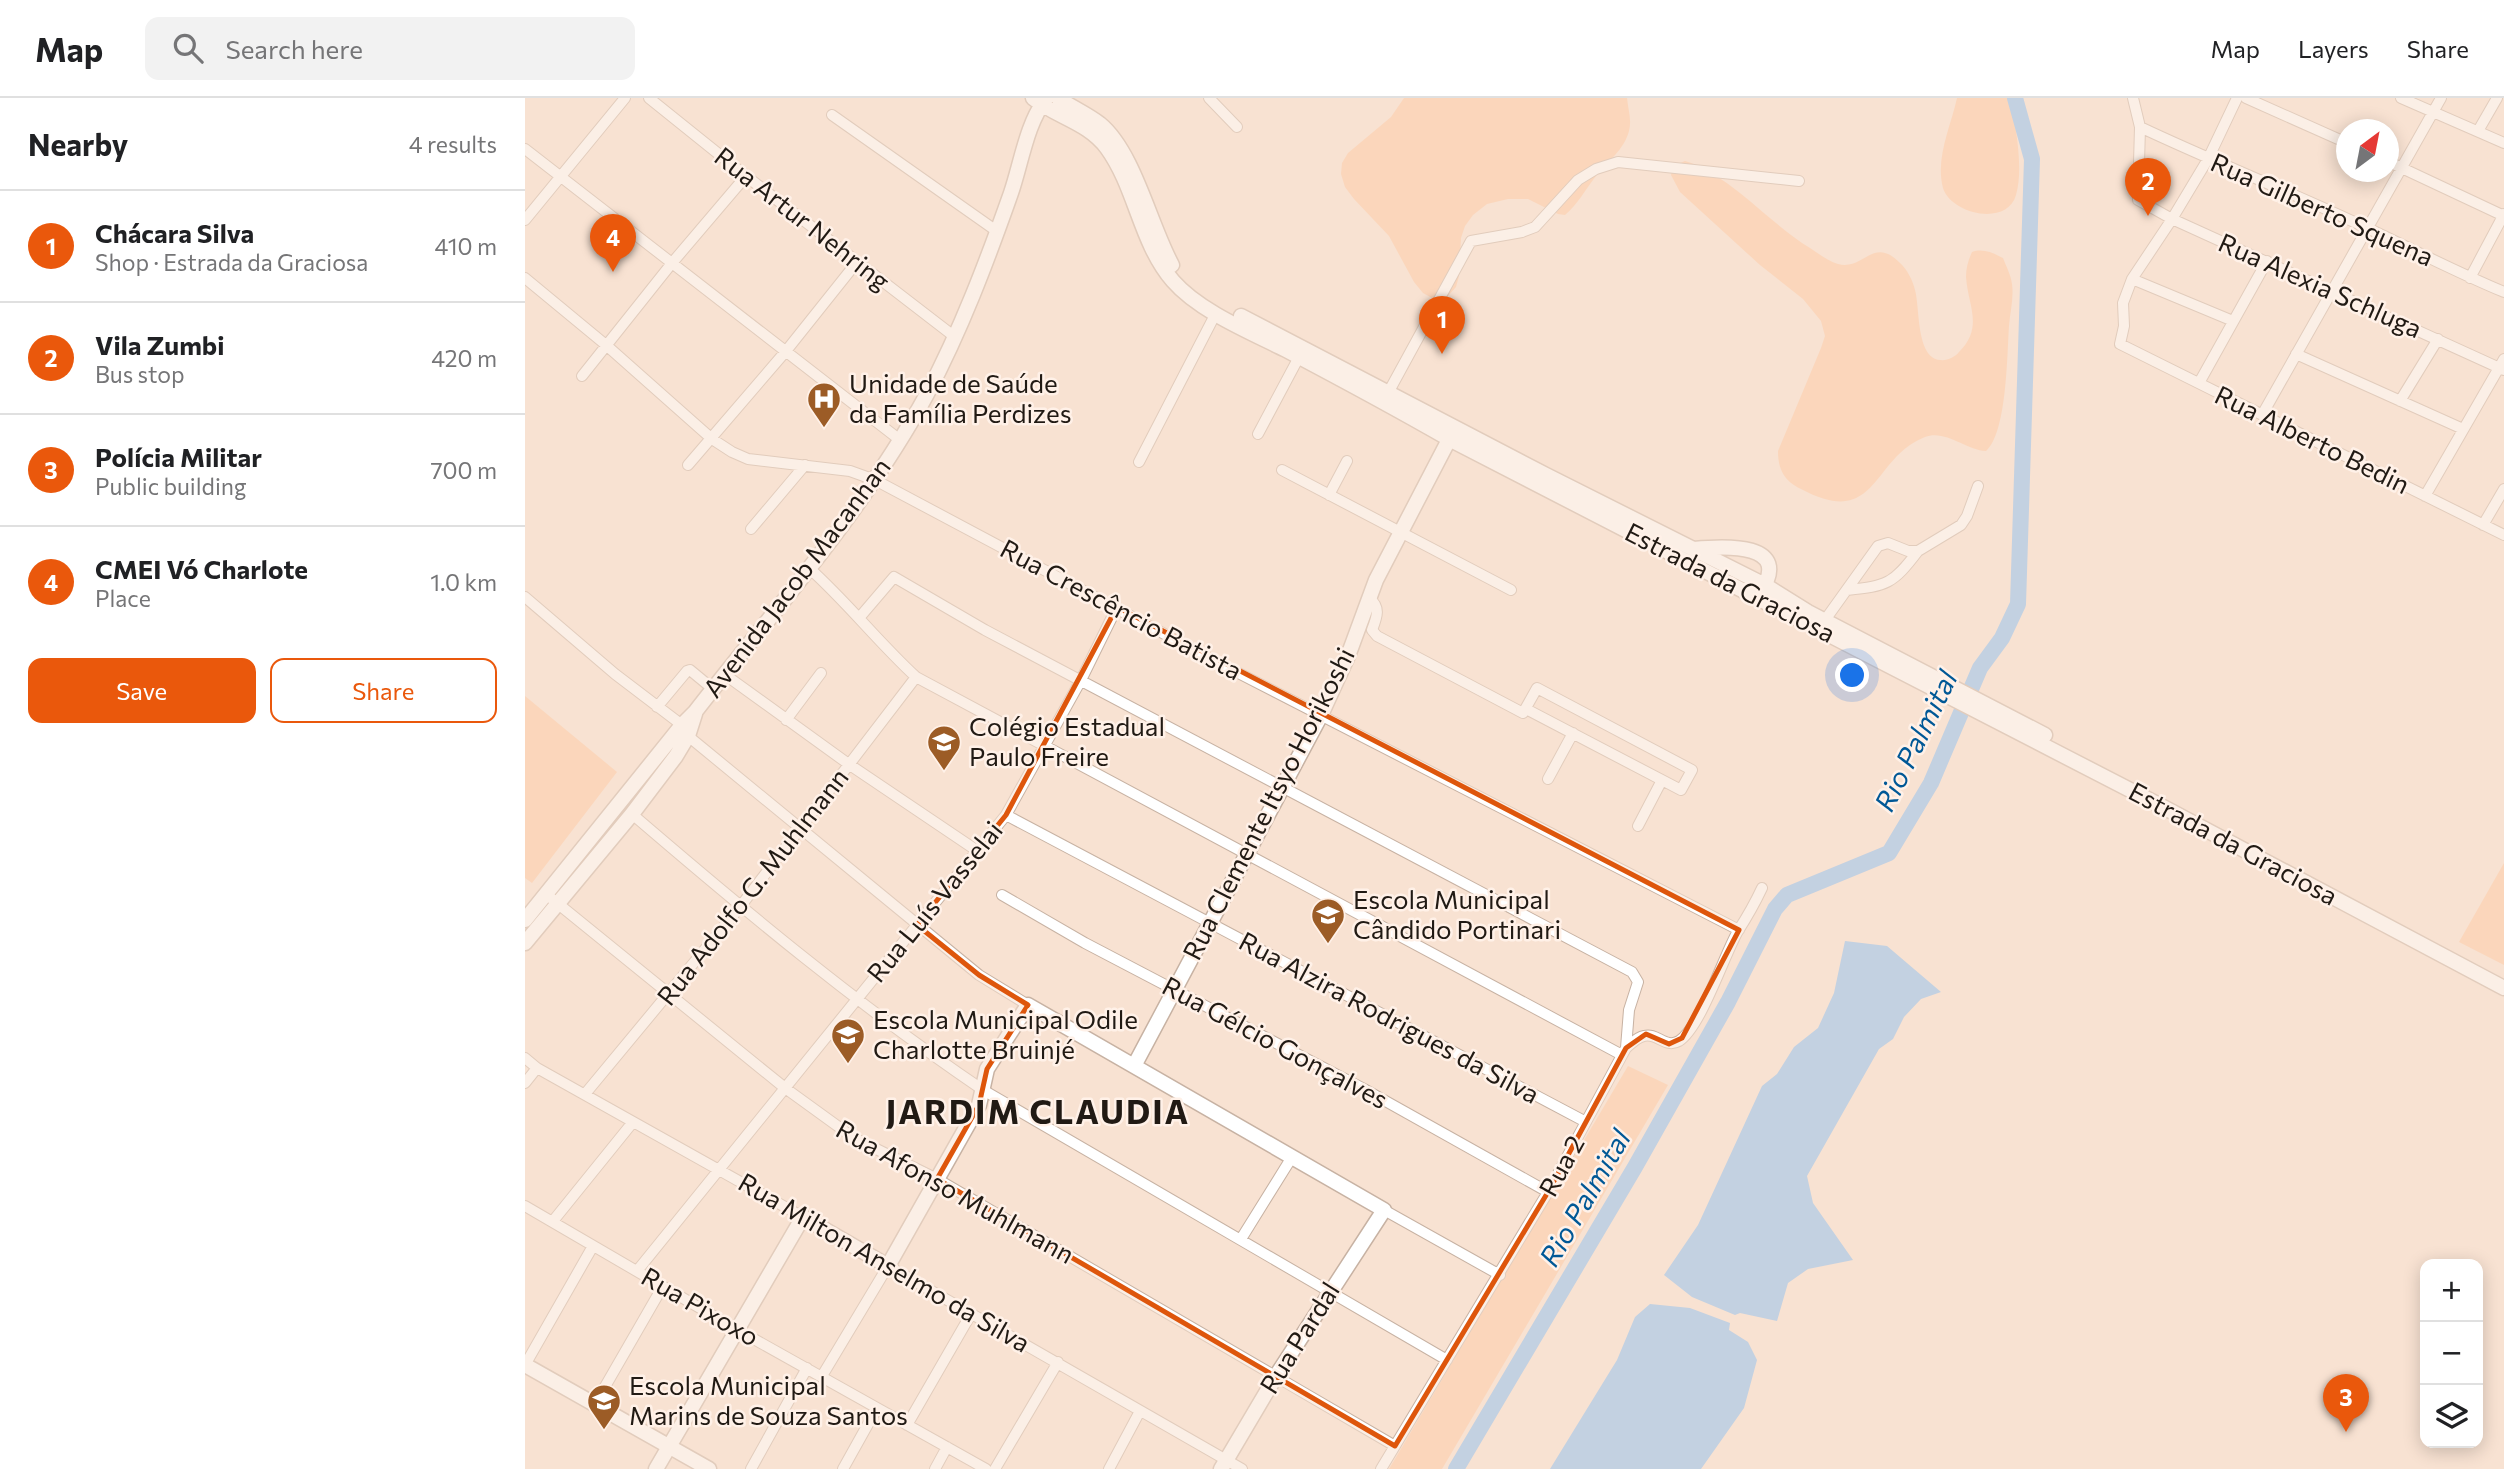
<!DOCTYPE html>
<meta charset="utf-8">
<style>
:root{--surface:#fff;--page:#f2f2f2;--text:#202124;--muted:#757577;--line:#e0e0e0;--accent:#ea580c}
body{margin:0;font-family:Commissioner,sans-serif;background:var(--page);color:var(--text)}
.controls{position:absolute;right:21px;bottom:21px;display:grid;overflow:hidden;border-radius:14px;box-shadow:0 4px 18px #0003}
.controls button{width:63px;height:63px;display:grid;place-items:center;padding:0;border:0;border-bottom:2px solid var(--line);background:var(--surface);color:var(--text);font:35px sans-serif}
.compass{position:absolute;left:1811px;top:21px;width:63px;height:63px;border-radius:50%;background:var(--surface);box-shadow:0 4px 18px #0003;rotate:32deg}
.you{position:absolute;left:1328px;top:578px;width:24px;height:24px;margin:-18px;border:5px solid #fff;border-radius:50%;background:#1a73e8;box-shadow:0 0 0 10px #1a73e833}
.badge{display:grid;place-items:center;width:46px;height:46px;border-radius:50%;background:var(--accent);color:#fff;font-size:23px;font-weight:700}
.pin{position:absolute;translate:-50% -58px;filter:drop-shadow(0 2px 4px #0008)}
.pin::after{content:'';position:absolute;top:37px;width:24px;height:21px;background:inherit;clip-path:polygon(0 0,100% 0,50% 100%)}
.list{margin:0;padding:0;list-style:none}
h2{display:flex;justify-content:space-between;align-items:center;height:91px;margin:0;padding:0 28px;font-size:30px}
h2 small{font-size:23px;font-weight:400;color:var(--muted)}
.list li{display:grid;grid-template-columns:46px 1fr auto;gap:21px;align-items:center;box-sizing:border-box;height:112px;padding:0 28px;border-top:2px solid var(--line)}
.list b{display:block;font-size:26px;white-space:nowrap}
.list p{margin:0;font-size:23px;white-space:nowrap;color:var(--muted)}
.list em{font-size:23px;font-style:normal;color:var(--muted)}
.actions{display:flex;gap:14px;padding:21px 28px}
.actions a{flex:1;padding:16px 0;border:2px solid var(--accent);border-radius:14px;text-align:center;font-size:24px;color:var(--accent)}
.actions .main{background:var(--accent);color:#fff}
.icon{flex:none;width:38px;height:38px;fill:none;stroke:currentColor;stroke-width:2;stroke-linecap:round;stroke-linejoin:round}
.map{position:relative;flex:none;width:1979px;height:1371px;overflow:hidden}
header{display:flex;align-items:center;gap:42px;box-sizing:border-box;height:98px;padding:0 35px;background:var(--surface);border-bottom:2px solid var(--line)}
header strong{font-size:33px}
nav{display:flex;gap:38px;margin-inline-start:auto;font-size:24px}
.search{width:490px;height:63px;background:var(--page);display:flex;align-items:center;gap:18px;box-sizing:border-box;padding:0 24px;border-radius:14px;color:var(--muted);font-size:26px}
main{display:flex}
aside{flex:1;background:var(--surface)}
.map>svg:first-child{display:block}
.green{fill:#fec8a1}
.water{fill:#83bcf4}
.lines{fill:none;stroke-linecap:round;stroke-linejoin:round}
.river{stroke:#83bcf4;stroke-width:16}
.street-casing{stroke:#c7b2a3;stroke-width:12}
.secondary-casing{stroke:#c7b2a3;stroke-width:17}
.street{stroke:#fff;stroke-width:10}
.secondary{stroke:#fff;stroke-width:14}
.marked{fill:none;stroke:#de560c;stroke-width:5;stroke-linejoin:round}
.labels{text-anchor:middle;stroke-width:5;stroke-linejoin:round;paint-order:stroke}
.street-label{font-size:26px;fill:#211a14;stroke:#fff1e8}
.poi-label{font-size:26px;fill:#211a14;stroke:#fff1e8;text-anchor:start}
.water-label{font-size:28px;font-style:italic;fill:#005896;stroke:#fff1e8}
.district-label{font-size:33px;font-weight:bold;letter-spacing:2px;fill:#211a14;stroke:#fff1e8}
</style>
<header>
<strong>Map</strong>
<div class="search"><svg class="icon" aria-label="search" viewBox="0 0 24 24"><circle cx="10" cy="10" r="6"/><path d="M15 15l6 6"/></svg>Search here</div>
<nav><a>Map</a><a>Layers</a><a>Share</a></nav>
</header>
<main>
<aside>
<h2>Nearby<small>4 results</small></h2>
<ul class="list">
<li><span class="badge">1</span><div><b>Chácara Silva</b><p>Shop · Estrada da Graciosa</p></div><em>410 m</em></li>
<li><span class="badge">2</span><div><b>Vila Zumbi</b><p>Bus stop</p></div><em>420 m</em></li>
<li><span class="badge">3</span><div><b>Polícia Militar</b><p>Public building</p></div><em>700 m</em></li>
<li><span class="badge">4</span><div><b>CMEI Vó Charlote</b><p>Place</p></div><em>1.0 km</em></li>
</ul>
<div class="actions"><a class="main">Save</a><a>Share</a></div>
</aside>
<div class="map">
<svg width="1979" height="1371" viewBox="0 0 1979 1371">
<rect width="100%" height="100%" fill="#f8e2d2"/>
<!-- green -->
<path class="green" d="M879,0H1102C1103,11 1107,22 1104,33C1099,52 1083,63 1071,78C1060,92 1053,106 1040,117L1033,116L1003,101H983L962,106L948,117L940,128L936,140L934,178L931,189L920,201L907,200L898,195L889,184L864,138L829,101L820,89L816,76L817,65L823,55L866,19Z
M1432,0H1486C1490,27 1499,70 1491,97C1482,129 1426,116 1418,90C1410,60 1426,28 1432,0Z
M1160,63C1204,76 1245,126 1285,150C1294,156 1303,163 1313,166C1339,173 1348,137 1375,165C1382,171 1388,183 1390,192C1395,209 1391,260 1415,262C1422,263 1430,259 1434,254C1459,229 1443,208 1441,179C1441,170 1443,163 1447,154C1458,150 1468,155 1478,160C1481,168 1486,177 1487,186C1489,200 1485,214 1484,228C1482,257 1482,335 1461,353C1441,352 1420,331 1400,339C1346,360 1353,432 1276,391C1259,383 1253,371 1253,353L1296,250L1300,238L1296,223L1278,201L1235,167L1155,94L1146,77L1148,68Z
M0,598L92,674L7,785L0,780Z
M1979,765V867L1934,844Z
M1103,968L1143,987L917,1371H864Z"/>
<!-- water -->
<path class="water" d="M1320,843L1362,848L1416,894L1396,901L1379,919L1368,941L1354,951L1282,1078L1288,1105L1328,1162L1283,1171L1263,1185L1252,1223L1215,1215L1210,1217L1167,1199L1139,1177L1173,1127L1237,988L1252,976L1269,949L1293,930L1309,895Z
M1125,1206L1165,1210L1205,1225L1204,1232L1223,1244L1232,1262L1219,1310L1176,1371H1025L1092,1262L1110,1219Z"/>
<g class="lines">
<!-- river -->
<path class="river" d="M931,1371L1110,1069L1203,904L1250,811L1262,797L1364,755L1406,685L1455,570L1477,540L1493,506L1507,61L1490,0"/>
<!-- street casing -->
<g class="street-casing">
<path id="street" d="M124,0L221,78L430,239
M684,0L712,29
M1608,0L1615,29L1613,102L1647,121L1979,272
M1712,0L1683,61L1647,121L1607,181L1598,205L1599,228L1595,246L1979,437
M1721,0L1822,45
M1876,0L1979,45
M307,17L473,134
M1615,29C1691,65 1769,95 1844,131C1889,152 1933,175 1979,194
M1953,33L1972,0
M0,51L375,342
M1864,64L1979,118
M0,122L100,0
M0,180L81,247L187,341L207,354L223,361L325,373L350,382L696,566L1214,832
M1945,180L1979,116
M1607,181L1708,223
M1771,256L1938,331
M57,278L147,165L221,78
M1674,285L1742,163
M863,295L946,143L997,134L1010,129L1053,82L1071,71L1093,64L1274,83
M1875,303L1913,241
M1737,317L1916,0
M733,336L774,259
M614,364L691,215
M163,367L261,253L332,164
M757,372L986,492
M804,397L822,363
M1900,398L1979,261
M1958,427L1979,391
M226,431L280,367
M284,470C322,504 353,544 391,579L1097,957
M1322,492C1362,488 1368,486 1393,453
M0,499L90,576L157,627
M844,500C856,509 852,519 847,532L852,538L998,615L1012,590L1167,672L1156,692L1001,611
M334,520L369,479L460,532L1107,874L1113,884L1104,912L1101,950L1023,1094L856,1371
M1300,522L1353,448L1363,445L1383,453H1393L1436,427L1442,418L1453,388
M199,576L325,667L451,752
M132,609L162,573L165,572L188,591
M261,622L296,575
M163,638L454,877L503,907
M1023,681L1048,635
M107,716C220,813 334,908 458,992L922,1262
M481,717L1061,1024
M1113,728L1137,682
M21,796L260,990L329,1040L412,1081L870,1348
M477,797L560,845L839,991L1023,1094
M1101,950C1106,946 1112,939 1119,938C1132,934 1140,951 1154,943C1176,929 1199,857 1213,833C1222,819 1230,805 1237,790
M0,960L12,970L278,1119
M0,985L12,970
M60,996L215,809L391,579
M0,1108L211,1231L461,1371
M859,1112L975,1177
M28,1123L108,1024
M716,1141L767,1059
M112,1173L481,717L556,582L592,509
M0,1267L68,1148
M297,1278L363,1168L717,1371
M70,1306L138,1188
M382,1327L446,1216
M226,1371L282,1270
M318,1371L352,1310
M410,1371L422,1349
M470,1371L533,1264
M584,1371L615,1313"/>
</g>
<!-- secondary casing -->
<g class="secondary-casing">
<path id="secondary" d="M508,0C531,19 563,24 582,50C611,90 615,145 648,183C674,213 725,234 761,252C816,281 870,310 924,341L1640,710L1979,890
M533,0C546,9 562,16 575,26C609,54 625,127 647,167
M716,218L1021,377L1240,487L1283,514L1520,637
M1169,451C1200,448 1269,444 1235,495
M0,822L157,627L170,614C250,511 339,412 402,296C436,232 462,163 486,95C496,66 502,24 521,1
M0,845L107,716L151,658L163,638L170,616
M609,968L796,617L823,558L851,482L929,332
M0,1267L184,1371
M131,1371L278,1119L363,1168L454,1007L462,971L503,907L859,1112L751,1278L696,1371"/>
</g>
<!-- street -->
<use href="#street" class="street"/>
<!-- secondary -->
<use href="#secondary" class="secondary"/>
</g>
<!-- marked area -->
<path d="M0 0H1979V1371H0ZM592,509L1214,832L1157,940L1144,946L1121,936L1101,950L1023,1094L870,1348L412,1081L454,1007L462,971L503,907L454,877L392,827L481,717Z" fill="#f8e2d2" fill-opacity=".55" fill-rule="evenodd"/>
<path class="marked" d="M592,509L1214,832L1157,940L1144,946L1121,936L1101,950L1023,1094L870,1348L412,1081L454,1007L462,971L503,907L454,877L392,827L481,717Z"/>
<!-- icons -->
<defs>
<g id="hospital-pin" transform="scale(1.75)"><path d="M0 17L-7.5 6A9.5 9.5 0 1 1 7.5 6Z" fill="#9c5c26" stroke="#fff1e8"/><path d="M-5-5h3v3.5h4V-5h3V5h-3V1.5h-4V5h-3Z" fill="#fff"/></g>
<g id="school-pin" transform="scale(1.75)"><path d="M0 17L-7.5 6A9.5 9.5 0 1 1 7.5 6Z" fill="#9c5c26" stroke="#fff1e8"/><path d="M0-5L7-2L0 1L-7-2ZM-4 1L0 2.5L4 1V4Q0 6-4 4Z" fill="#fff"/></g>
</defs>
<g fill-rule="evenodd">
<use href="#hospital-pin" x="299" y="301"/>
<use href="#school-pin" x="419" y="644"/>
<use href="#school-pin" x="803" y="817"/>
<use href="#school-pin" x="323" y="937"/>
<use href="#school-pin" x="79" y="1303"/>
</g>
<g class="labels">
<!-- street labels -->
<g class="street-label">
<text transform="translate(1797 112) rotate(24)" y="9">Rua Gilberto Squena</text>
<text transform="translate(277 121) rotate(38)" y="9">Rua Artur Nehring</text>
<text transform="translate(1795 188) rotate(24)" y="9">Rua Alexia Schluga</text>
<text transform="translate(1787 342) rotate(26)" y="9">Rua Alberto Bedin</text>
<text transform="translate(272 480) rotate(-53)" y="9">Avenida Jacob Macanhan</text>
<text transform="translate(1205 485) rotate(27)" y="9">Estrada da Graciosa</text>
<text transform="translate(596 512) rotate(28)" y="9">Rua Crescêncio Batista</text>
<text transform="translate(744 706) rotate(-63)" y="9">Rua Clemente Itsyo Horikoshi</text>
<text transform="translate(1708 746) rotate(28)" y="9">Estrada da Graciosa</text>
<text transform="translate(228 789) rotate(-52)" y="9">Rua Adolfo G. Muhlmann</text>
<text transform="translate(410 804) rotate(-51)" y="9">Rua Luís Vasselai</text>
<text transform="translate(864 920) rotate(28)" y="9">Rua Alzira Rodrigues da Silva</text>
<text transform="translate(750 945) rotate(28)" y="9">Rua Gélcio Gonçalves</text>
<text transform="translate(1037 1068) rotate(-61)" y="9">Rua 2</text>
<text transform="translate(430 1094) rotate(29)" y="9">Rua Afonso Muhlmann</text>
<text transform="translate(359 1165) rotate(30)" y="9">Rua Milton Anselmo da Silva</text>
<text transform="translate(175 1209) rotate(30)" y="9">Rua Pixoxo</text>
<text transform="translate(775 1240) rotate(-58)" y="9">Rua Pardal</text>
</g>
<!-- poi labels -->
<g class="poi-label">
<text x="324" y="295">Unidade de Saúde<tspan x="324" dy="30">da Família Perdizes</tspan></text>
<text x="444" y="638">Colégio Estadual<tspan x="444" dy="30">Paulo Freire</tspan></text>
<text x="828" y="811">Escola Municipal<tspan x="828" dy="30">Cândido Portinari</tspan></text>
<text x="348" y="931">Escola Municipal Odile<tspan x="348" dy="30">Charlotte Bruinjé</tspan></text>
<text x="104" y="1297">Escola Municipal<tspan x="104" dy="30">Marins de Souza Santos</tspan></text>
</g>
<!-- water labels -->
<g class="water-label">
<text transform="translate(1391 643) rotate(-64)" y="10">Rio Palmital</text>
<text transform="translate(1060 1100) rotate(-60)" y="10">Rio Palmital</text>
</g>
<!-- district labels -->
<g class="district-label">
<text x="513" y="1026">JARDIM CLAUDIA</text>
</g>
</g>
</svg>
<div class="controls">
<button>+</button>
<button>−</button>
<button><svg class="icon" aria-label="layers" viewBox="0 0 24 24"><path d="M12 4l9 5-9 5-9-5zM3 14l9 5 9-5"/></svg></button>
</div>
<svg class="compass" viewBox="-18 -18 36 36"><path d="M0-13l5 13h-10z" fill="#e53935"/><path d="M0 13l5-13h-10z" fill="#757577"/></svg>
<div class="you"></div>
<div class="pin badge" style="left:917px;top:256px">1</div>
<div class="pin badge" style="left:1623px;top:118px">2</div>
<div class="pin badge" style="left:1821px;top:1334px">3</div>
<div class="pin badge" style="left:88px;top:174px">4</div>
</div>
</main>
